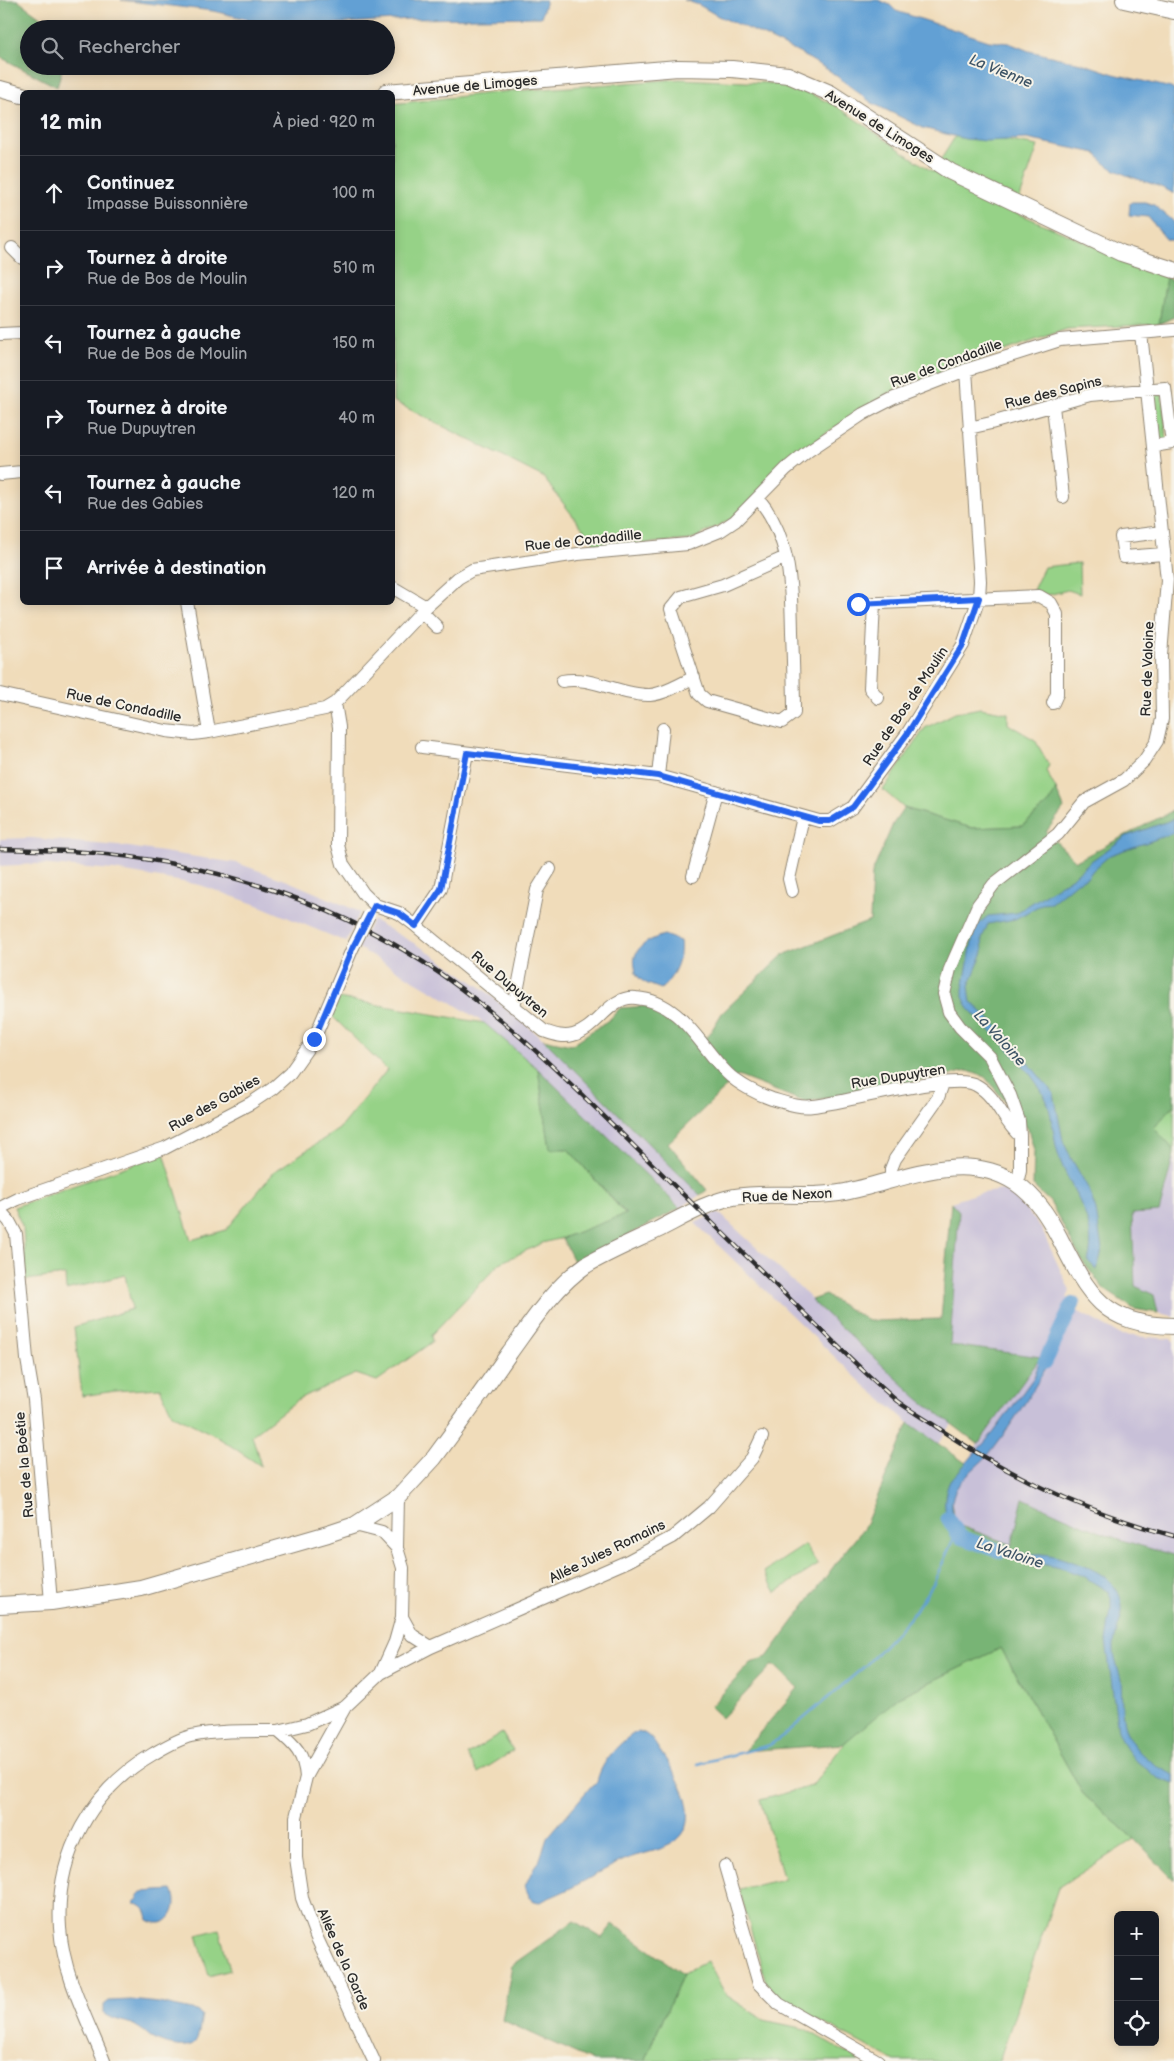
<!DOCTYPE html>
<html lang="fr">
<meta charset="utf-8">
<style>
:root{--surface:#171b24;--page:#20242c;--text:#f1f3f6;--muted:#9ea1a6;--line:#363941}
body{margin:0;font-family:"Balsamiq Sans",sans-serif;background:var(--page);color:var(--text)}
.controls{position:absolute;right:15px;bottom:15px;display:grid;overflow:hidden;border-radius:8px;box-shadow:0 2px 12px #0003}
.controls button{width:45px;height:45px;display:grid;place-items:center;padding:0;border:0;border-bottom:1px solid var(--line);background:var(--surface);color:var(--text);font:25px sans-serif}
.stop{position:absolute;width:15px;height:15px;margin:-11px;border:4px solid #2563eb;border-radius:50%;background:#fff}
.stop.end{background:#2563eb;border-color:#fff;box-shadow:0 1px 5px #0008}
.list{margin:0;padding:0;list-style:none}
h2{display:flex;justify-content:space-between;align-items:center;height:65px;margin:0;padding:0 20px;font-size:21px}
h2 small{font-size:16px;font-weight:400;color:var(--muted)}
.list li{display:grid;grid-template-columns:32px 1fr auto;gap:15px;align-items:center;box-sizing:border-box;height:75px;padding:0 20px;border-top:1px solid var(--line)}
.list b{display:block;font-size:19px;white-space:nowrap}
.list p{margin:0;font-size:16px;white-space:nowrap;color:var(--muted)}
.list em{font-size:16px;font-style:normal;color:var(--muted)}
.icon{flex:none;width:28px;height:28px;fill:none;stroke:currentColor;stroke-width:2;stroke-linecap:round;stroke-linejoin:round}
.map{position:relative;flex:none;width:1174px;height:2061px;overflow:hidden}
.search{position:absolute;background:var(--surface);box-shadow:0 2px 12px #0003;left:20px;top:20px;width:375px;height:55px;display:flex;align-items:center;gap:12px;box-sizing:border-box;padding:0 18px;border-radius:28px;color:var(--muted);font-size:19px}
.panel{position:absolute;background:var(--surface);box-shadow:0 2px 12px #0003;left:20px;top:90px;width:375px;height:515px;border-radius:8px}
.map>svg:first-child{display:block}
.industrial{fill:#c8c0d8}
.green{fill:#96d287;stroke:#607e59}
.forest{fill:#78b474;stroke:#527050}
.water{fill:#62a0d4;stroke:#466680}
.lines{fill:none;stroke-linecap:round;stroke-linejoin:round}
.stream{stroke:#62a0d4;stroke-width:2.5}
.river{stroke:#62a0d4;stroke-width:15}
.minor-casing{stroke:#8e8472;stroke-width:14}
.major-casing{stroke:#8e8472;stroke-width:18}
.minor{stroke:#fff;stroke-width:12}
.major{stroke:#fff;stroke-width:16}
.rail-casing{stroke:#2b2b2b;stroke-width:4.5}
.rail{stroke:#f7f3e8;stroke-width:2.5;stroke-dasharray:8;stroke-linecap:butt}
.minor-bridge-casing{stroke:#8e8472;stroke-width:14;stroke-linecap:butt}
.minor-bridge{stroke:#fff;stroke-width:12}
.route{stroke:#2563eb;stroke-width:6}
.labels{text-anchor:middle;stroke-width:4;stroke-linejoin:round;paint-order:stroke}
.street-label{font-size:14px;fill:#2b2b2b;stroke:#f7f3e8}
.water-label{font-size:15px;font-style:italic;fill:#3e5466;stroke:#f7f3e8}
</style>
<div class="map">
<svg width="1174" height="2061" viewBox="0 0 1174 2061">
<rect width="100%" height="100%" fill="#f7f3e8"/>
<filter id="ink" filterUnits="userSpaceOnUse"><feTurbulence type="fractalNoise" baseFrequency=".02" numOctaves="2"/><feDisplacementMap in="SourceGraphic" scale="10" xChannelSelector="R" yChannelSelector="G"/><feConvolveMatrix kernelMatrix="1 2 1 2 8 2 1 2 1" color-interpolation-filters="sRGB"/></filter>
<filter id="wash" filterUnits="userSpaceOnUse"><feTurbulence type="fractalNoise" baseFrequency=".0096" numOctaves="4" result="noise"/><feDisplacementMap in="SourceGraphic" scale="20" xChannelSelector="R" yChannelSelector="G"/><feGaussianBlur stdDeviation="1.12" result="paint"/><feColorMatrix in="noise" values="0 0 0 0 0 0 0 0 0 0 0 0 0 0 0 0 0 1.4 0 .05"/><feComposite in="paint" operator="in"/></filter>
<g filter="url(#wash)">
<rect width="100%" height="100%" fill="#f0dcba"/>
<!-- industrial -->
<path class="industrial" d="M31,838L129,847L237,863L288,881L360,912L346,942L260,906L200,885L114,870L36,864L0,866V839Z
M373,920L426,950L482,988L543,1039L700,1195L680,1208L538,1069L484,1023L451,1002L357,947Z
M1174,1154V1316H1173L1158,1313L1154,1295L1135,1287L1132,1214L1159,1211Z
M1003,1190L1015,1197L1041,1228L1070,1291L1067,1298L1079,1312L1121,1335L1171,1339L1174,1343V1555L1136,1546L1077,1524L1023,1498L1012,1545L955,1524L951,1493L978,1444L1041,1357L950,1345L959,1211L951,1202L976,1194Z
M718,1212L919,1399L952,1424L938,1444L909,1423L864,1385L695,1223Z"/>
<!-- green -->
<path class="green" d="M680,79L789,84L836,106L933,172L958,132L1038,146L1015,212L1166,277L1159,324L1067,329L896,389L823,435L731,519L691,540L597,547L543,477L393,401L392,104L500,92Z
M1162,394L1167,440L1158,441L1153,395Z
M1079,563L1080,594L1068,590L1048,595L1033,590L1044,567Z
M980,708L1008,713V724L1035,740L1049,765L1046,771L1056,789L1050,802L1022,826L972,828L904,808L883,790L925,728L955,713Z
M338,998L484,1023L538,1069L550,1148L568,1149L626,1215L562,1238L542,1243L500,1263L431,1335L432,1342L377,1381L356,1374L300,1398L252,1435L261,1466L216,1436L172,1414L160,1388L115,1391L82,1396L74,1327L132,1309L125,1275L66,1290L65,1275L26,1280L23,1228L14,1207L164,1153L191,1240L226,1230L275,1171L339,1129L387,1070L330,1014Z
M1174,1105V1150L1153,1128Z
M805,1545L818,1565L776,1592L764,1572Z
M1001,1648L1083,1794L1134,1839L1058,1888L999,2061H895L778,1999L766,1982L739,1889L784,1879L760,1800L812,1786L849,1737L899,1697Z
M502,1733L513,1751L478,1773L467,1755Z
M219,1929L230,1970L209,1976L197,1935Z
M707,1961L726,1995L764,2020L805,2029L860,2061H644L683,1974Z"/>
<!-- forest -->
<path class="forest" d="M0,0H17L57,29H29V66H63L57,87L0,57Z
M1166,277L1174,282V317L1159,324Z
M1056,789L1064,808L1046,832L1076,861L1174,810V1105L1154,1128L1174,1150V1154L1159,1212L1132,1214L1135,1286L1154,1295L1158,1313L1134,1309L1104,1289L1082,1261L1050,1202L1033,1186L1034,1150L1028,1129L985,1077L968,1071L805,1102L738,1076L668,1143L707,1190L700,1195L543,1039L571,1045L610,1019L620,1008L648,1006L707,1038L722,1013L783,955L870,921L872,873L893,824L904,808L972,828L1022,826L1050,802Z
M538,1069L680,1208L575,1263L562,1238L626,1214L568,1149H550Z
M951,1202L959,1211L950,1345L1041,1357L978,1444L919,1399L811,1300L825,1295L869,1321L941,1319Z
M909,1423L967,1464L951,1493L955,1524L1012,1545L1023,1498C1073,1522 1120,1542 1174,1555V1880L1134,1839L1083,1794L1001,1648L899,1697L843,1744L744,1751L798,1688L773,1664L722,1718L710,1707L751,1663L767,1657L842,1555L864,1528Z
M574,1921L602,1938L613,1924L683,1974L644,2061H593L502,2020L512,1965Z"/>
<!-- water -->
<path class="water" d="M121,0H546L541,17L410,19L281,27L213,11Z
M684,0H878L890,5L896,11L989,41L1009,43L1029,51L1081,63L1114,74L1171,88L1174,90V194C1152,179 1111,178 1096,153L1027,139L986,141L965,139L923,128L872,103L830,71L801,54L756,32L718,16L699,5Z
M1132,202H1145L1154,205L1171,219L1174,222V241L1166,239L1148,217L1129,215L1130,203Z
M1174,819V833L1110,855L1093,870L1088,877L1074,884L1051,903L1042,904L1015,919L988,924L982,938L983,952L969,986L971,1002L1010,1038L1012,1043L1054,1094L1063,1141L1071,1158L1088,1188L1096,1210L1102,1250L1097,1270L1088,1261C1100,1221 1069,1190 1058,1154C1053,1138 1052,1108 1044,1095C1026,1063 995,1036 969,1009L963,997V989L975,927L988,916L1016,913L1074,876L1091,861L1127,836Z
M664,935L680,941C683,957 673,979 661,989C654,986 641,983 637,975C635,973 636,970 635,967C631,948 648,940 664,935Z
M1052,1344L1058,1347C1038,1382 1017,1418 992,1450C982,1464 964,1474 956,1489C948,1504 952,1524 966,1533L1028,1555C1044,1551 1061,1558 1076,1563C1099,1570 1124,1585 1122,1612C1120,1624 1113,1638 1114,1650C1114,1660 1119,1670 1121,1680C1122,1692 1121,1705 1123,1718C1126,1746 1150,1764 1174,1775V1784L1158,1778L1134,1759L1126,1748L1118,1731L1106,1641L1111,1609V1599L1109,1592L1083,1576L1064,1569L1010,1557L953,1531C943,1516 942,1497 950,1481L994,1432L1034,1377L1041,1357Z
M638,1731C650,1733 655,1744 662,1754C676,1774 701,1813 681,1836C670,1850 645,1852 629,1858C604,1868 582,1884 558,1894C552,1897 547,1898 541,1902C530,1902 529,1896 525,1886L534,1867L540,1859L547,1838L592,1785L597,1782C600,1763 621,1740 638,1731Z
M172,1890C181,1906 169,1932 148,1920C147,1911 144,1905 134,1904V1902L138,1899V1895L141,1892Z
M131,2000L159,2003L197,2011L202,2015C200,2023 200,2035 195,2042C189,2050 166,2045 158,2041C150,2038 146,2032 139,2028C128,2020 114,2022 104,2013V2005L109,2001Z"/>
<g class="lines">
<!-- stream -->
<path class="stream" d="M698,1764L770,1745L788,1732L865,1666L909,1619L933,1584L957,1531"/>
<!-- river -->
<path class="river" d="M1045,1362L1073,1304
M948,1518L960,1537L1000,1551"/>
</g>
</g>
<g filter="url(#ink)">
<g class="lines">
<!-- minor casing -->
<g class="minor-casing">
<path id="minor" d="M12,248L22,258
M0,334L22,333
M1053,406L1063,497
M969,428L991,423L1090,395L1165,388L1172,443L1153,446
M0,474L22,472
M758,498C791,538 791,583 792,632C793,659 794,686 794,713L782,722L707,701L699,694L671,609L681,597L723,585L786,557
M1162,532L1121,537L1124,557L1164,554
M392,587L426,607
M187,602L209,732
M874,603L870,688L878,698
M858,604L1039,596L1051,603L1057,614V694L1053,703
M422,612L437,627
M562,681C591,675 621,696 650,695C664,694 681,684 694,677
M0,694L166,731L193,734L209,732L325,709L335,703L426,607L458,578L472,570L578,554L688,544L720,531L735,521L786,469L808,451L863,414L894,398L966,370L1060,340L1174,330
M335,703L339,727L338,845L343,864L363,893L375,905L399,913L416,926L544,1031C553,1034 563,1038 573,1035C598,1029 609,995 636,998C681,1001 699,1045 727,1073C738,1084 757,1094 772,1099C786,1103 799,1108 813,1106C844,1103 954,1072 976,1085C997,1096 1003,1122 1020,1136
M422,747L658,776L819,821H830L853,807L907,734L963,645L979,598L980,581L966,370
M658,776L663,729
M693,876L716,792
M792,891L789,879L803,817
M416,926L441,889L467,753
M514,1007L537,890L550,869
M891,1181V1169L895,1159L938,1098L943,1083
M1017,1184L1020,1170V1136L1019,1121L1010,1095L990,1057L960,1027L949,1012L944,994L950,969L978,905L994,884L1058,834L1084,802L1124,780L1144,761L1157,741L1162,719L1161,655L1167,580L1141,333
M0,1208L18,1199L165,1148L251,1103L272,1089L290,1073L314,1039L353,947
M0,1211L9,1221L16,1234L27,1359L34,1400L51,1602
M355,1525L382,1532L397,1548
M402,1617L412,1635L431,1647
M381,1673L431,1647L628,1561L673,1537L709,1507L752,1458L762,1437
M306,1777C304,1754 296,1746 278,1731L307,1724L345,1707
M725,1866L759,1984L779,2004L878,2061
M104,2061C87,2019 63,1974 60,1928C55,1855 91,1790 153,1754C165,1747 178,1739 191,1736C219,1730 250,1731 278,1731
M374,2061L316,1936L302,1898L296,1858V1817L306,1777L345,1707L381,1673L395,1642L402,1617L403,1568L397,1548L398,1497"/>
</g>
<!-- major casing -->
<g class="major-casing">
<path id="major" d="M1124,0L1174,11
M0,89L22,95
M386,92L678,68L732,69L788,75L830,93L951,172L1121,253L1174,270
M0,1605L51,1602L141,1588L328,1534L355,1525L398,1497L434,1458C460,1423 485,1388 510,1352C532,1322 554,1287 586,1265C608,1252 634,1241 657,1230C681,1218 707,1202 734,1197C770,1191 809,1199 845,1192C901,1181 962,1148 1016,1183C1036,1197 1048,1216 1059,1237C1088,1294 1103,1325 1174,1326"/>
</g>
<!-- minor -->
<use href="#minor" class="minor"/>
<!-- major -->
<use href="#major" class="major"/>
<!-- rail casing -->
<g class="rail-casing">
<path id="rail" d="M0,849C28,850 56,850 84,852C202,861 323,897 423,962C500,1012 564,1077 629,1141C687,1199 747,1256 805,1314C835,1343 865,1374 897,1401C912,1412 929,1421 944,1432C1015,1479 1092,1514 1174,1536"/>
</g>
<!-- rail -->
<use href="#rail" class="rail"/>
<!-- minor-bridge casing -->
<g class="minor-bridge-casing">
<path id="minor-bridge" d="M353,947L369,915"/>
</g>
<!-- minor-bridge -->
<use href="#minor-bridge" class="minor-bridge"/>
</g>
</g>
<g class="lines" filter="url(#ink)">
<!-- route -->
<path class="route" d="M314,1039L353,947L375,905L399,913L416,926L441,889L467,753L658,776L819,821H830L853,807L907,734L963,645L979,598L858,604"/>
</g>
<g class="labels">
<!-- street labels -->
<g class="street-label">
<text transform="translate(475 85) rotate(-5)" y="5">Avenue de Limoges</text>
<text transform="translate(880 126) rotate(32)" y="5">Avenue de Limoges</text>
<text transform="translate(946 363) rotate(-20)" y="5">Rue de Condadille</text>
<text transform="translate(1053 392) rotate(-14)" y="5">Rue des Sapins</text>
<text transform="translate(583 540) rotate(-6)" y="5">Rue de Condadille</text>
<text transform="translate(1147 669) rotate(-88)" y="5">Rue de Valoine</text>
<text transform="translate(124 705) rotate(12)" y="5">Rue de Condadille</text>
<text transform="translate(905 706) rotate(-56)" y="5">Rue de Bos de Moulin</text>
<text transform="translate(510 984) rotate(40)" y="5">Rue Dupuytren</text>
<text transform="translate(898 1076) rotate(-9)" y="5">Rue Dupuytren</text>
<text transform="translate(214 1103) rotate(-29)" y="5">Rue des Gabies</text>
<text transform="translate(787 1195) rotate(-3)" y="5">Rue de Nexon</text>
<text transform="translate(24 1465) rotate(-95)" y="5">Rue de la Boétie</text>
<text transform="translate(607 1551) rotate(-26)" y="5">Allée Jules Romains</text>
<text transform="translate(344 1959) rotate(66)" y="5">Allée de la Garde</text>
</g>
<!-- water labels -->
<g class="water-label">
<text transform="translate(1001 71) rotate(22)" y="5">La Vienne</text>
<text transform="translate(1000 1038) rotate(48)" y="5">La Valoine</text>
<text transform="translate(1010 1553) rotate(18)" y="5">La Valoine</text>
</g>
</g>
</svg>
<div class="controls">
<button>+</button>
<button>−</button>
<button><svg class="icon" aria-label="locate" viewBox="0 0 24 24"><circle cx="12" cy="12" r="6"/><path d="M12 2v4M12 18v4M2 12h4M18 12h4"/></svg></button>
</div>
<div class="stop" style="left:858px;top:604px"></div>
<div class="stop end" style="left:314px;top:1039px"></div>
<div class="search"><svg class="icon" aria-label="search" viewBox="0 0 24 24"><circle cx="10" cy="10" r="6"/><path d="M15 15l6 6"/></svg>Rechercher</div>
<section class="panel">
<h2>12 min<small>À pied · 920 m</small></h2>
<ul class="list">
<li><svg class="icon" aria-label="ahead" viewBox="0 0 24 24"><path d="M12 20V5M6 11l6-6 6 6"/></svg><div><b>Continuez</b><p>Impasse Buissonnière</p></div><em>100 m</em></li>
<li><svg class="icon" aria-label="right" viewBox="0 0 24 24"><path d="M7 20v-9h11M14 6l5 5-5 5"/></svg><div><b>Tournez à droite</b><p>Rue de Bos de Moulin</p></div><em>510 m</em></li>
<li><svg class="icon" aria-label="left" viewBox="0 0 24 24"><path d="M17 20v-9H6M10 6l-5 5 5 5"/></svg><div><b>Tournez à gauche</b><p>Rue de Bos de Moulin</p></div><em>150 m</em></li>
<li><svg class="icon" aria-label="right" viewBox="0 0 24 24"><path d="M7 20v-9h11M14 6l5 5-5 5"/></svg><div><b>Tournez à droite</b><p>Rue Dupuytren</p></div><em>40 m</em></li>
<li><svg class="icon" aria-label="left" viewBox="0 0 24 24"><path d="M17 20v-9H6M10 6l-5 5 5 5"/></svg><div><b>Tournez à gauche</b><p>Rue des Gabies</p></div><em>120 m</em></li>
<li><svg class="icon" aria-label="arrive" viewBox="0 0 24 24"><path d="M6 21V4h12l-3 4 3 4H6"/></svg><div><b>Arrivée à destination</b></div></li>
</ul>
</section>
</div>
